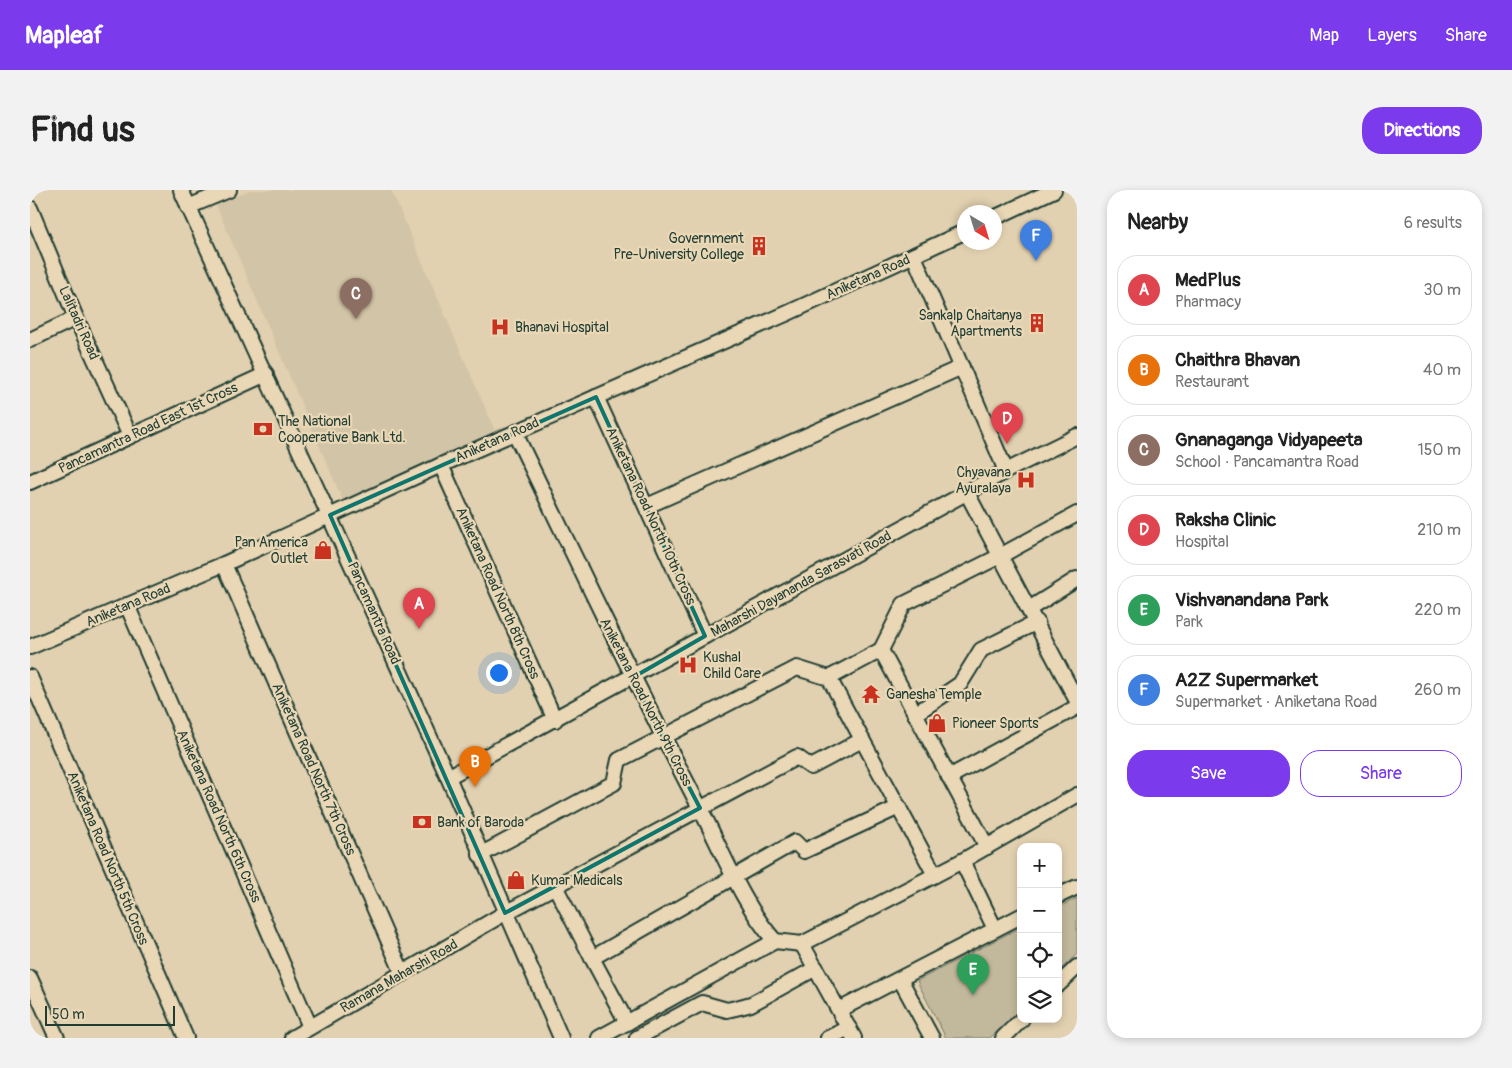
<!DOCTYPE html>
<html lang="en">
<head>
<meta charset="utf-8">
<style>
  :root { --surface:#fff; --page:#f2f2f2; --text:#222; --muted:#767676; --line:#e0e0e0; --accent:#7c3aed }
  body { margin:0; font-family:Pangolin,sans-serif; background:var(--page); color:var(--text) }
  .controls { position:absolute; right:15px; bottom:15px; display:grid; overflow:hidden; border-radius:10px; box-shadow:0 2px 8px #0003 }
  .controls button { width:45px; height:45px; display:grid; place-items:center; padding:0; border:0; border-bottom:1px solid var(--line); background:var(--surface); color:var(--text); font:25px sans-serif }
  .compass { position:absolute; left:927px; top:15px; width:45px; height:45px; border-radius:50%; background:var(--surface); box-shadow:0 2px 8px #0003; rotate:142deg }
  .scale { position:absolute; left:15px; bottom:12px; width:130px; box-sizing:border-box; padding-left:5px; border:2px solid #1f3d34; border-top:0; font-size:14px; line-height:18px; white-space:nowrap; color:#1f3d34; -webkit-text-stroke:4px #ead7b5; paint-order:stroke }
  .you { position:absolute; left:468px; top:482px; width:18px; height:18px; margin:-12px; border:4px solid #fff; border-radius:50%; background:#1a73e8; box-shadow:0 0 0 8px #1a73e833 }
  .badge { display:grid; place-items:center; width:32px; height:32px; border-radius:50%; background:var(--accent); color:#fff; font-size:16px; font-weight:700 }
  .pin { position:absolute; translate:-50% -41px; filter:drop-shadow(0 1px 2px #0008) }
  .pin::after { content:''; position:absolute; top:26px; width:18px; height:15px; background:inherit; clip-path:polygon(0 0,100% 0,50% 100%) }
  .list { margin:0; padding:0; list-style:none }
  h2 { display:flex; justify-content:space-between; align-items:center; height:65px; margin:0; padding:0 20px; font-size:21px }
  h2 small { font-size:16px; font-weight:400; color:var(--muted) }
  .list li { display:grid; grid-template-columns:32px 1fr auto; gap:15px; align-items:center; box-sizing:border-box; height:70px; margin:0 10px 10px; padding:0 10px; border:1px solid var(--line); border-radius:20px }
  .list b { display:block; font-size:19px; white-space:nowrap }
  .list p { margin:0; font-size:16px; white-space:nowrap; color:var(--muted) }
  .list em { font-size:16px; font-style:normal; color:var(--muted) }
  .actions { display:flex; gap:10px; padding:15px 20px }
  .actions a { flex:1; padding:11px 0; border:1px solid var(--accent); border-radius:20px; text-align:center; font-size:18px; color:var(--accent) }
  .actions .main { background:var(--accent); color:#fff }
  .icon { flex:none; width:28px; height:28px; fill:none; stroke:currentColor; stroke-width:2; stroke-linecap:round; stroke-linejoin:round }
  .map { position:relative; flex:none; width:1047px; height:848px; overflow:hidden; border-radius:20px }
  header { display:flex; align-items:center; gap:30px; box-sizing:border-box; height:70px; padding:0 25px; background:var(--accent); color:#fff }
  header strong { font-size:24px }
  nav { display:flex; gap:28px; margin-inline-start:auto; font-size:18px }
  .intro { display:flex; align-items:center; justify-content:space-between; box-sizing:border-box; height:120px; padding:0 30px }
  h1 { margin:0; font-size:35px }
  .button { padding:12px 22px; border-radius:20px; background:var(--accent); color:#fff; font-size:18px; font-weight:700 }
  main { display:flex; gap:30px; padding:0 30px }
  aside { flex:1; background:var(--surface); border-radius:20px; box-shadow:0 2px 8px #0003 }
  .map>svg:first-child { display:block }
  .built { fill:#d2c4a6 }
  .green { fill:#c2b89c; stroke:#707a68 }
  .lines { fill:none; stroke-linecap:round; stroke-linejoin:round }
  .minor-casing { stroke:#1f3d34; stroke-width:18 }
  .minor { stroke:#ead7b5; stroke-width:14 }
  .marked { fill:none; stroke:#0f766e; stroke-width:4; stroke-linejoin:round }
  .labels { text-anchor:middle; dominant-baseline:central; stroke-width:4.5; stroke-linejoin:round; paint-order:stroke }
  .poi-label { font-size:14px; fill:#1f3d34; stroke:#ead7b5; text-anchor:start }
  .street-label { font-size:14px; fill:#1f3d34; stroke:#ead7b5 }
</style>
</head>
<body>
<header>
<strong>Mapleaf</strong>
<nav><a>Map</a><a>Layers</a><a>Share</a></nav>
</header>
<div class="intro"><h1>Find us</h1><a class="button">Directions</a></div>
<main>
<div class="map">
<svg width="1047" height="848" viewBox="0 0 1047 848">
  <rect width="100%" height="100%" fill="#e2d1b0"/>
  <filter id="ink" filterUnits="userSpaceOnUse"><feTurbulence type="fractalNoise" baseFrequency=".02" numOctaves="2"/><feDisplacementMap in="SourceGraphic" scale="10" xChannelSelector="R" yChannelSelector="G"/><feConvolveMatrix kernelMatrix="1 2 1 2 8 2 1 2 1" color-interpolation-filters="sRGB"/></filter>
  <g filter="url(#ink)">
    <polygon class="built" points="221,0 361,0 466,243 313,311 186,15"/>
    <g class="green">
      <polygon points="1047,708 1047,764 1028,782 1028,718"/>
      <polygon points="991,737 991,819 960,848 916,848 887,791"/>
    </g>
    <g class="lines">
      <g class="minor-casing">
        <g id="minor">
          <polyline points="151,0 418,587 531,848"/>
          <polyline points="158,17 199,0"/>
          <polyline points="0,18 46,128 100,246"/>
          <polyline points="964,28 1024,0"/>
          <polyline points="884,66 976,281"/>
          <polyline points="0,150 46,128"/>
          <polyline points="566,207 675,446"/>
          <path d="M485,243C545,368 605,493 669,616C691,658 713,716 745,751L772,754"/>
          <polyline points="411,275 525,530"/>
          <polyline points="0,292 236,184"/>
          <polyline points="937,303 1047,511"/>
          <polyline points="617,316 932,177"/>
          <polyline points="194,374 373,784"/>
          <polyline points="97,415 280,837"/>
          <polyline points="999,419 1047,389"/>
          <polyline points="0,457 194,374 411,275 758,123 934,42"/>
          <polyline points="851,460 957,657"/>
          <polyline points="0,487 156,848"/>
          <polyline points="799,488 851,460 874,414 970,366 1047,324"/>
          <polyline points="885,524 930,494 951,460 1007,432"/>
          <polyline points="418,587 976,281 1047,246"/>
          <polyline points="919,587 1047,517"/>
          <polyline points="450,665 584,593 589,570 767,478 799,488 905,685"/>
          <polyline points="932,671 965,739"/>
          <polyline points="525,696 562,768 765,652 774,661 869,617"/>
          <polyline points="1028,706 1047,697"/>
          <polyline points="772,754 932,671 1047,605"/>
          <polyline points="772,754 824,848"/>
          <polyline points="562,768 597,833"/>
          <polyline points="0,788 27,848"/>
          <polyline points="870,789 902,848"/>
          <polyline points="1028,795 1047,777"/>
          <polyline points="809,820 991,726"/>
          <polyline points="262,848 475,723 767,567 781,577 832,550"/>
          <polyline points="569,848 745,751"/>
          <polyline points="607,848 672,813 697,820 710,817 721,814 786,778"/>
          <polyline points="798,848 819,838"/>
          <polyline points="973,848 992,829"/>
        </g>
      </g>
      <use href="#minor" class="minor"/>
    </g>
  </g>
  <path class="marked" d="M566,207L675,446L602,488L670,618L475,723L300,325Z"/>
  <defs>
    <g id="building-bare" transform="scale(1.5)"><path d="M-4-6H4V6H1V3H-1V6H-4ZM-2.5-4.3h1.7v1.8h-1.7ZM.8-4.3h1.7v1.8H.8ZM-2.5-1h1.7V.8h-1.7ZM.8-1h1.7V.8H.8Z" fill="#c8321e" stroke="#ead7b5" stroke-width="2.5" paint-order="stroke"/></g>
    <g id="hospital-bare" transform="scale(1.5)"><path d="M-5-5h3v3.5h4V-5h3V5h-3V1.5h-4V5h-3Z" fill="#c8321e" stroke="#ead7b5" stroke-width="2.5" paint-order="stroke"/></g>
    <g id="bank-bare" transform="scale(1.5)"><path d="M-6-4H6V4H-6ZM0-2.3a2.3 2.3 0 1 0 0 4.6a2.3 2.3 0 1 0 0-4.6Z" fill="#c8321e" stroke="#ead7b5" stroke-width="2.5" paint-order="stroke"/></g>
    <g id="shop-bare" transform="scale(1.5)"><path d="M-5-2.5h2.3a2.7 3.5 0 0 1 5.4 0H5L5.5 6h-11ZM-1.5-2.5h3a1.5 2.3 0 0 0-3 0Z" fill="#c8321e" stroke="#ead7b5" stroke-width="2.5" paint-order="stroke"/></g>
    <g id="temple-bare" transform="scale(1.5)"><path d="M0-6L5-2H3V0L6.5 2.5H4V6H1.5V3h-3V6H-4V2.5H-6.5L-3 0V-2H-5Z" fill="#c8321e" stroke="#ead7b5" stroke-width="2.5" paint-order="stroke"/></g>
  </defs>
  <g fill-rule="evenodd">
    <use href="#building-bare" x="729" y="56"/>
    <use href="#building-bare" x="1007" y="133"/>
    <use href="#hospital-bare" x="470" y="137"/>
    <use href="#bank-bare" x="233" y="239"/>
    <use href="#hospital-bare" x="996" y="290"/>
    <use href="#shop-bare" x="293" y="360"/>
    <use href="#hospital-bare" x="658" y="475"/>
    <use href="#temple-bare" x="841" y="504"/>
    <use href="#shop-bare" x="907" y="533"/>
    <use href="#bank-bare" x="392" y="632"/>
    <use href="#shop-bare" x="486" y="690"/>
  </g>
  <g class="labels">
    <g class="poi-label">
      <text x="714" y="48" text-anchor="end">Government<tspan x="714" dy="16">Pre-University College</tspan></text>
      <text x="992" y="125" text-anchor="end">Sankalp Chaitanya<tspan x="992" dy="16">Apartments</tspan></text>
      <text x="485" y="137">Bhanavi Hospital</text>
      <text x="248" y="231">The National<tspan x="248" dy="16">Cooperative Bank Ltd.</tspan></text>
      <text x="981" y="282" text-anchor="end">Chyavana<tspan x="981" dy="16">Ayuralaya</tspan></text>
      <text x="278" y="352" text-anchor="end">Pan America<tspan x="278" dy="16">Outlet</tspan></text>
      <text x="673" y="467">Kushal<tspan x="673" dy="16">Child Care</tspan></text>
      <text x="856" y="504">Ganesha Temple</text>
      <text x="922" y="533">Pioneer Sports</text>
      <text x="407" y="632">Bank of Baroda</text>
      <text x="501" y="690">Kumar Medicals</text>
    </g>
    <g class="street-label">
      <text transform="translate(838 87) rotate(-24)">Aniketana Road</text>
      <text transform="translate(49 133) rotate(66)">Lalitadri Road</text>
      <text transform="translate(118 238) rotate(-25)">Pancamantra Road East 1st Cross</text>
      <text transform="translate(467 250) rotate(-24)">Aniketana Road</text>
      <text transform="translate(621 326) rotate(65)">Aniketana Road North 10th Cross</text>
      <text transform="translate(771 394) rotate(-29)">Maharshi Dayananda Sarasvati Road</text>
      <text transform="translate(468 403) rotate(66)">Aniketana Road North 8th Cross</text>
      <text transform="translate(98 415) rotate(-23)">Aniketana Road</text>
      <text transform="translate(344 423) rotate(66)">Pancamantra Road</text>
      <text transform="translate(616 512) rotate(63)">Aniketana Road North 9th Cross</text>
      <text transform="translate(284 579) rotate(66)">Aniketana Road North 7th Cross</text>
      <text transform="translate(189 626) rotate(66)">Aniketana Road North 6th Cross</text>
      <text transform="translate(78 668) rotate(67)">Aniketana Road North 5th Cross</text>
      <text transform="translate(369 786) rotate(-30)">Ramana Maharshi Road</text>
    </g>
  </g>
</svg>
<div class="controls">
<button>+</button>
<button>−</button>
<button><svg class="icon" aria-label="locate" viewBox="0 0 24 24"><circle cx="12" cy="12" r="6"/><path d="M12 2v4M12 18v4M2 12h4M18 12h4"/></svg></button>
<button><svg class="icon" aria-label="layers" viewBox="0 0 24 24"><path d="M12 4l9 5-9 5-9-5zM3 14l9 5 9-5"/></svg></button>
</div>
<svg class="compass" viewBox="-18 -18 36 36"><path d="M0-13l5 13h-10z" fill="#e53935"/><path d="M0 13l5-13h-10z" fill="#767676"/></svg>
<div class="scale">50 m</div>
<div class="you"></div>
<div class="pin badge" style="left:389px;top:439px;background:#e0444e">A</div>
<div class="pin badge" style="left:445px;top:597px;background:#e8710a">B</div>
<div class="pin badge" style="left:326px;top:129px;background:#8d6e63">C</div>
<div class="pin badge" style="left:977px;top:254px;background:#e0444e">D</div>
<div class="pin badge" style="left:943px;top:805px;background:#2e9e5b">E</div>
<div class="pin badge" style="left:1006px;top:71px;background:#3f7fe0">F</div>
</div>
<aside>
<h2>Nearby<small>6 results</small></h2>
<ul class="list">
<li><span class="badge" style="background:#e0444e">A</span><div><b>MedPlus</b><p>Pharmacy</p></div><em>30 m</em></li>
<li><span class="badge" style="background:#e8710a">B</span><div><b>Chaithra Bhavan</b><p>Restaurant</p></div><em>40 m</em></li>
<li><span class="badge" style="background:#8d6e63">C</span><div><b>Gnanaganga Vidyapeeta</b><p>School · Pancamantra Road</p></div><em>150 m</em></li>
<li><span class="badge" style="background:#e0444e">D</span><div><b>Raksha Clinic</b><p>Hospital</p></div><em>210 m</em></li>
<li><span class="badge" style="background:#2e9e5b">E</span><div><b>Vishvanandana Park</b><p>Park</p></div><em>220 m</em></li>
<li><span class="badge" style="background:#3f7fe0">F</span><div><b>A2Z Supermarket</b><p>Supermarket · Aniketana Road</p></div><em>260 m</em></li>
</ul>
<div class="actions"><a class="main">Save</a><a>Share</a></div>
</aside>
</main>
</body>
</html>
